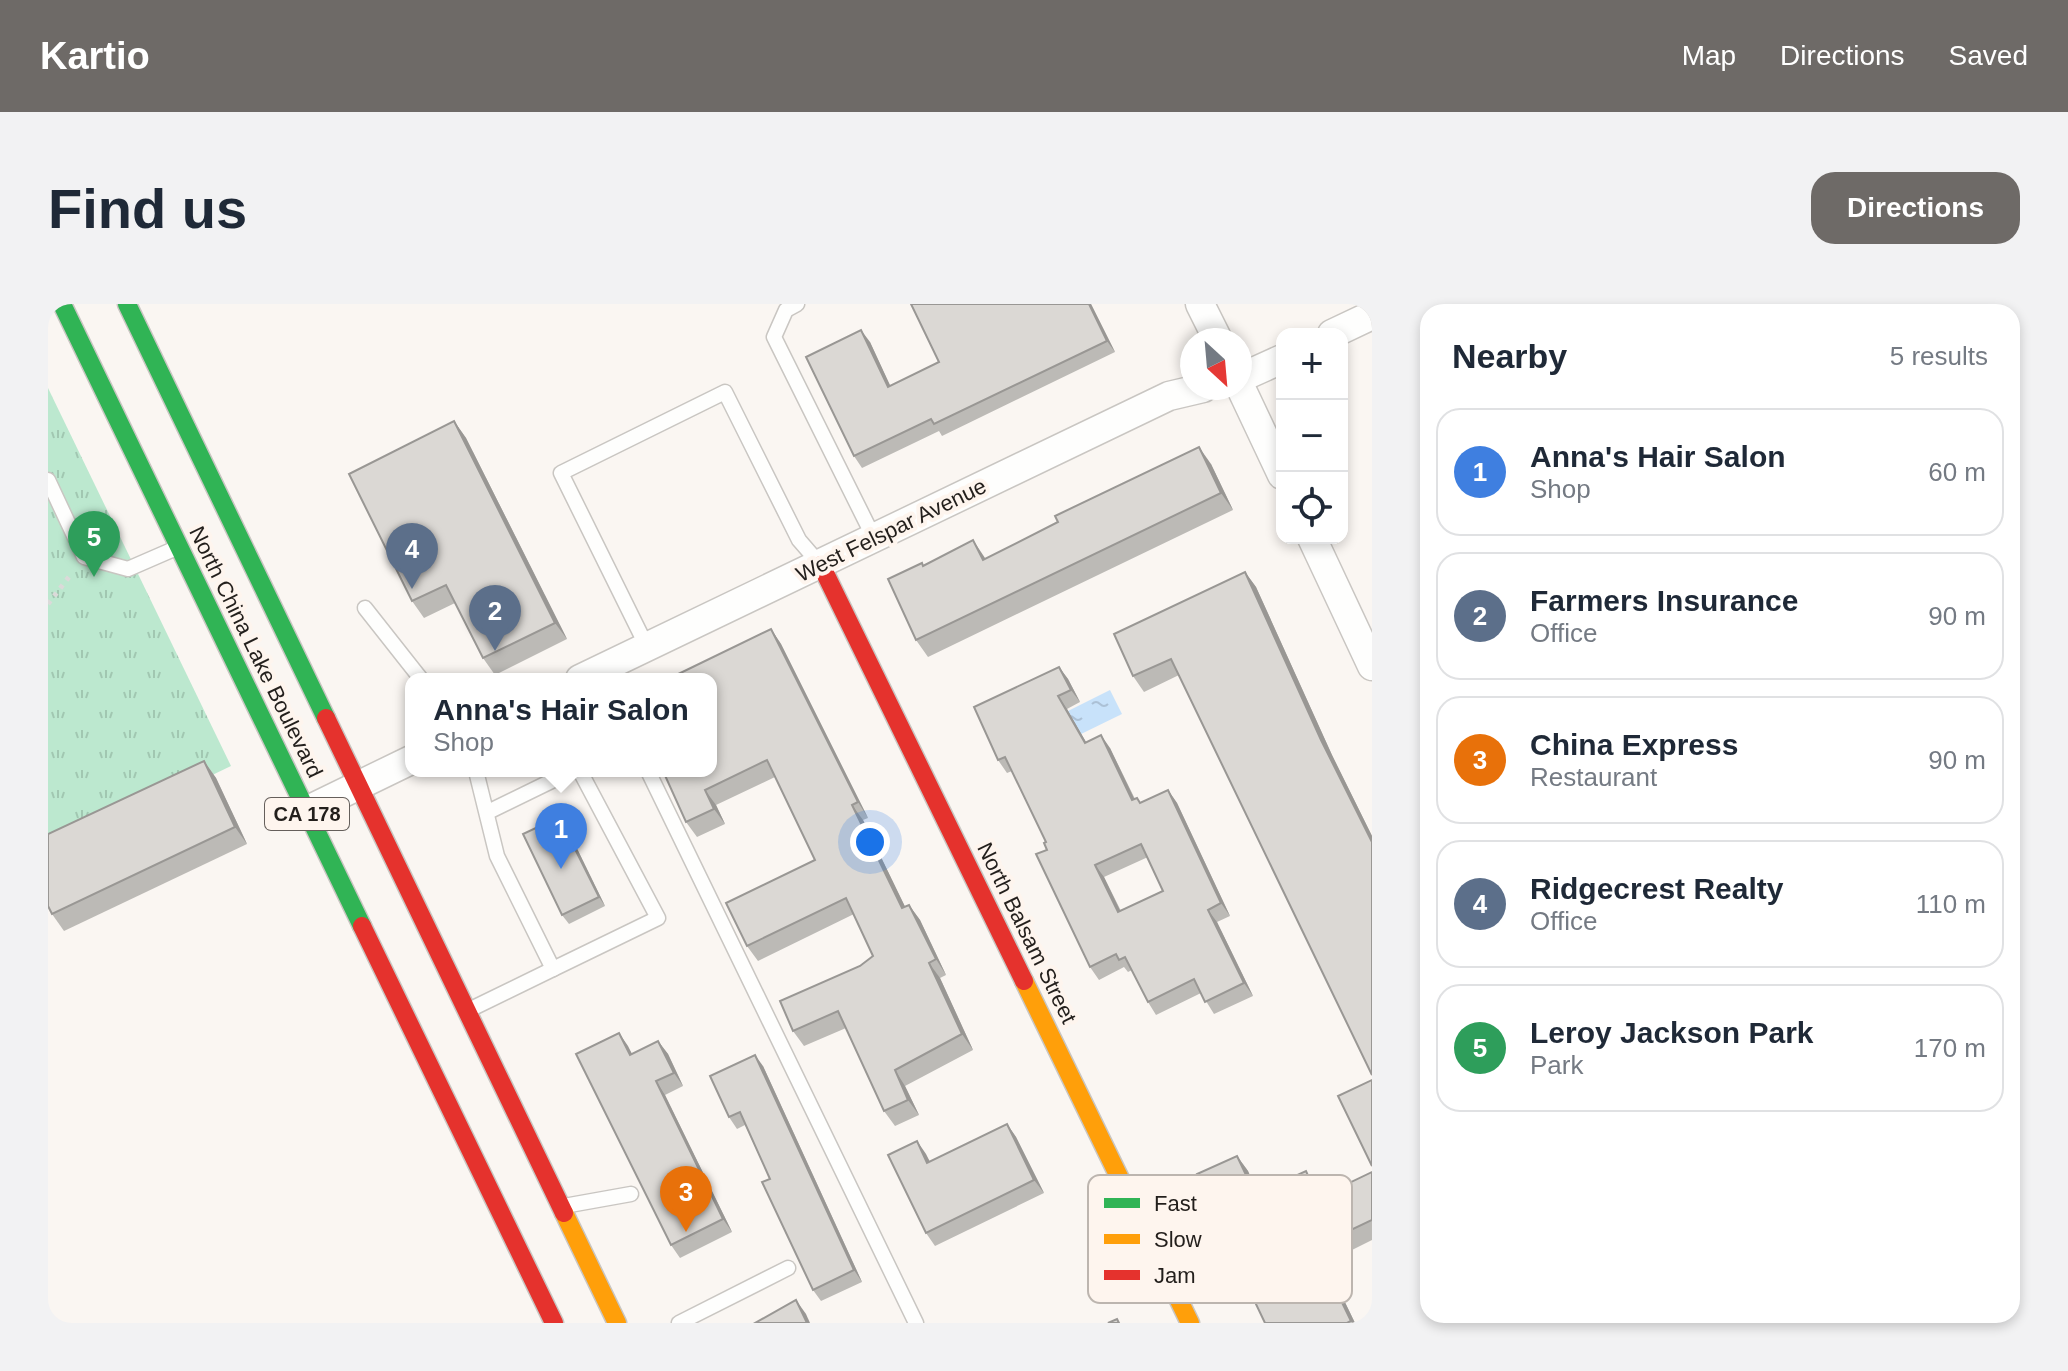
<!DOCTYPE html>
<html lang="en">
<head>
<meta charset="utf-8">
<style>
  :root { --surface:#fff; --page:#f2f2f3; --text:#1f2937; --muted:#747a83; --line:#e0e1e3; --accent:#6e6a67 }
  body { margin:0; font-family:Arial,sans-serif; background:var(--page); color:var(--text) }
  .controls { position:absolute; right:24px; top:24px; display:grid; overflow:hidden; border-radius:16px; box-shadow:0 4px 12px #0003 }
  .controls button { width:72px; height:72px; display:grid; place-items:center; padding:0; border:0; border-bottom:2px solid var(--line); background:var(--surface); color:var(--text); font:40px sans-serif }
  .compass { position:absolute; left:1132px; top:24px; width:72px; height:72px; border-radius:50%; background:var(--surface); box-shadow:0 4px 12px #0003; rotate:154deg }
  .you { position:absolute; left:822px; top:538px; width:28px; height:28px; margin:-20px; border:6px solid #fff; border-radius:50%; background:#1a73e8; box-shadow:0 0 0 12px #1a73e833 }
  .badge { display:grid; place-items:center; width:52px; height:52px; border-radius:50%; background:var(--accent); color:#fff; font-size:26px; font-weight:700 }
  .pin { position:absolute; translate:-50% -66px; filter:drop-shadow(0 2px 4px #0008) }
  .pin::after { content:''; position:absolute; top:42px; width:28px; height:24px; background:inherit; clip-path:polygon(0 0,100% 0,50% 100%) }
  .popup { position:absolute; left:357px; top:369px; width:312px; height:104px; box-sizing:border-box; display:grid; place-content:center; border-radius:16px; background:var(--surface); filter:drop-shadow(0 2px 6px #0005); font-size:26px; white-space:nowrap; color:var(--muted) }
  .popup b { font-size:30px; color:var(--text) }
  .popup::after { content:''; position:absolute; left:50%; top:100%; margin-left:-16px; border:16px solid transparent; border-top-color:var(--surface) }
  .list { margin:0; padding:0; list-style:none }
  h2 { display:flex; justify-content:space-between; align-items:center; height:104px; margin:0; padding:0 32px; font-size:34px }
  h2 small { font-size:26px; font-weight:400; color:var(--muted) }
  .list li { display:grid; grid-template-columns:52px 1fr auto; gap:24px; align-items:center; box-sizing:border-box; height:128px; margin:0 16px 16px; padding:0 16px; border:2px solid var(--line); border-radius:24px }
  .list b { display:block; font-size:30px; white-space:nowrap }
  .list p { margin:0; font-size:26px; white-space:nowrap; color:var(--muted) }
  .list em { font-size:26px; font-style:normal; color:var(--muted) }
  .icon { flex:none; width:44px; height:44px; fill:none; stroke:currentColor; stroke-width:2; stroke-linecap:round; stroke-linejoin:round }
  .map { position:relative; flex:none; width:1324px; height:1019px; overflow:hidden; border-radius:24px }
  header { display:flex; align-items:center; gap:48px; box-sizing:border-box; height:112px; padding:0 40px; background:var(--accent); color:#fff }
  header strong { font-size:38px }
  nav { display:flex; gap:44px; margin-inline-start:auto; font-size:28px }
  .intro { display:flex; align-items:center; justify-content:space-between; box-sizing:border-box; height:192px; padding:0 48px }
  h1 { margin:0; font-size:56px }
  .button { padding:20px 36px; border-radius:24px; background:var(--accent); color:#fff; font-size:28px; font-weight:700 }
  main { display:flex; gap:48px; padding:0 48px }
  aside { flex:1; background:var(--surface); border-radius:24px; box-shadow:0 4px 12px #0003 }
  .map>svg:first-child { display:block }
  .park { fill:url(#park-tufts) }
  .water { fill:url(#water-ripples) }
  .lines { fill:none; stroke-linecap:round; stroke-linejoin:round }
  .lane-casing { stroke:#c9c6c2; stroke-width:17 }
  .street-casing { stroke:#c9c6c2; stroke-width:31 }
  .fast-casing { stroke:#c9c6c2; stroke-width:21 }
  .slow-casing { stroke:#c9c6c2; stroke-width:21 }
  .jam-casing { stroke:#c9c6c2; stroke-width:21 }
  .path { stroke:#dbdad9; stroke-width:5; stroke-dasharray:4 6; stroke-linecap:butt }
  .lane { stroke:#fefefd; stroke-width:14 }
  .street { stroke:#fefefd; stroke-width:28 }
  .fast { stroke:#30b455; stroke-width:18 }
  .slow { stroke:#ff9f0a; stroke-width:18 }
  .jam { stroke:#e5322d; stroke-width:18 }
  .wall { fill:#bcbab6; fill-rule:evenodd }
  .shaded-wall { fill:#999794 }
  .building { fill:#dbd8d4; stroke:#999794; stroke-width:2; fill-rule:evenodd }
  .labels { text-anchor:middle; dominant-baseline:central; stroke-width:8; stroke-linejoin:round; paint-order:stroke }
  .shield { fill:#fef5ee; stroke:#655f5b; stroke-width:2 }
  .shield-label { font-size:20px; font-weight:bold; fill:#231f1c }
  .street-label { font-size:22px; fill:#231f1c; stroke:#fef5ee }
  .key { fill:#fef5ee; stroke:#bcb5af; stroke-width:2 }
  .key-label { font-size:22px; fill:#231f1c }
</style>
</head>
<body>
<header>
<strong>Kartio</strong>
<nav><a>Map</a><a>Directions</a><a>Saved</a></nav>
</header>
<div class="intro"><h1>Find us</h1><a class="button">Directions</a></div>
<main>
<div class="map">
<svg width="1324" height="1019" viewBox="0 0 1324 1019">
  <defs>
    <pattern id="park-tufts" width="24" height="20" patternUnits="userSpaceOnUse" patternTransform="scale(2)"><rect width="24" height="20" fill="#bce8cf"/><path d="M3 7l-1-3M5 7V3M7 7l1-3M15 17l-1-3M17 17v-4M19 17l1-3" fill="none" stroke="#a1c7b1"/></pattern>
    <pattern id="water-ripples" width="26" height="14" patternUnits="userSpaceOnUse" patternTransform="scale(2)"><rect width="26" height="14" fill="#c8e2fa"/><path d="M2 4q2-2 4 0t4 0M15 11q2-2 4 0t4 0" fill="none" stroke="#acc1d6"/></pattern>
  </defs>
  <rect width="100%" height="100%" fill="#faf6f2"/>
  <polygon class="park" points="0,84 183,462 0,550"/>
  <polygon class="water" points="1062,386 1074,410 1029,432 1018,408"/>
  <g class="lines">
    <g class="lane-casing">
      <g id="lane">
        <polyline points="749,0 738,6 726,33 826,234"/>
        <polyline points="0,176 36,253 80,265 126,245"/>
        <polyline points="317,304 373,375"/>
        <polyline points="599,343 513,169 677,88 751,236 770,258"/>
        <polyline points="428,467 449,552 505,665 610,614 532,467"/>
        <polyline points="600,467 868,1019"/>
        <polyline points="440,508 524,467"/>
        <polyline points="423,705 505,665"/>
        <polyline points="516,902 583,890"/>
        <polyline points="631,1019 740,964"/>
      </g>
    </g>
    <g class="street-casing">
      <g id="street">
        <polyline points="1152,0 1170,36"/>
        <polyline points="1284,30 1324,11"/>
        <polyline points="1192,74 1234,55"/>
        <polyline points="1192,82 1234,171"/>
        <polyline points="1264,234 1324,362"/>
        <polyline points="532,375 1121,92 1155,84"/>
        <polyline points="258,507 363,456"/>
      </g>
    </g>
    <g class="fast-casing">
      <g id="fast">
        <polyline points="14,0 314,622"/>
        <polyline points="79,0 278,414"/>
      </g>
    </g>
    <g class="slow-casing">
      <g id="slow">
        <polyline points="976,677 1142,1019"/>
        <polyline points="516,909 569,1019"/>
      </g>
    </g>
    <g class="jam-casing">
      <g id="jam">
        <polyline points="773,261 976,677"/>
        <polyline points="278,414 516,909"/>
        <polyline points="314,622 506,1019"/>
      </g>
    </g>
    <polyline class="path" points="0,300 24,269"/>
    <use href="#lane" class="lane"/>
    <use href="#street" class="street"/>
    <use href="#fast" class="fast"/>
    <use href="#slow" class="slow"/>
    <use href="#jam" class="jam"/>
  </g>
  <g class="wall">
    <polygon points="863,0 1043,0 1067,48 894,132 891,127 814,164 806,152 822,38 842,82 891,58"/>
    <polygon points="406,117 418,134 519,335 447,371 435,354 407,299 376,314 364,297"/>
    <polygon points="1163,160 1185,206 880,353 868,336 876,262 937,255"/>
    <polygon points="1197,268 1208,283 1284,451 1324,532 1324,771 1131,371 1096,388 1085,372"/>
    <polygon points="723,325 733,340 820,514 815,516 857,603 861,601 872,616 898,671 892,674 925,746 857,782 871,811 847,822 836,807 798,724 756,742 745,727 812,662 825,652 806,610 710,657 699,642 767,556 727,473 668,501 677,520 649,533 638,518"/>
    <path d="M1011,363L1020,375L1032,398L1019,405L1038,438L1062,444L1087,495L1089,494L1093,499L1120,486L1129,499L1182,612L1169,618L1205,692L1166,710L1153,689L1108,711L1100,698L1084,666L1080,668L1076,663L1051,676L1042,663L999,546L998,538L964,467L959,469L950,456ZM1100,553L1115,587L1073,607L1056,573Z"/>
    <polygon points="156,457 168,474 199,540 16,627 4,610"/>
    <polygon points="511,513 518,522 557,602 521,620 514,611"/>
    <polygon points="571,729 584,750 610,737 620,750 635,782 617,791 684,928 632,954 623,941"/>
    <polygon points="715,762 814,978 773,997 765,986 722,875 697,821 689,825 681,813"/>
    <polygon points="959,820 968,833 996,889 887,942 878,929 869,837 882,858"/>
    <polygon points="1189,852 1200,867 1210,889 1268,882 1273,893 1324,868 1324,936 1278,959 1307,1019 1217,1019 1205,994 1202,995 1191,980 1180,937"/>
  </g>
  <g class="shaded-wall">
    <polygon points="1041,0 1043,0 1067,48 1059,37"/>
    <polygon points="813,26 822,38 848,94 840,83"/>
    <polygon points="406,117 418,134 519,335 507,319"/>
    <polygon points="1151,143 1163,160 1185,206 1173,189"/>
    <polygon points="925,236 937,254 947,273 935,256"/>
    <polygon points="1197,268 1208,283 1284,451 1324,532 1324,538 1273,436"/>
    <polygon points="723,325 733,340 820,514 810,498"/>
    <polygon points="1011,363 1020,375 1032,398 1023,386"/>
    <polygon points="1010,392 1019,405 1046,452 1037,439"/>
    <polygon points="1053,431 1062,444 1093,509 1084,496"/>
    <polygon points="156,457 168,474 199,540 187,523"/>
    <polygon points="657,486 668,501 677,520 666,505"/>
    <polygon points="1120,486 1129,499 1182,612 1173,599"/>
    <polygon points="804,501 815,516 865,619 854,604"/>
    <polygon points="511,513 518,522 557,602 551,593"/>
    <polygon points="1047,561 1056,573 1079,621 1070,608"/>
    <polygon points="861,601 872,616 898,671 888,655"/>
    <polygon points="1160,606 1169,618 1205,692 1196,679"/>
    <polygon points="881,659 892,674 925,746 914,730"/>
    <polygon points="571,729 580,742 591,764 582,751"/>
    <polygon points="610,737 620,750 635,782 626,769"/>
    <polygon points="707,751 715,762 814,978 806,966"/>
    <polygon points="847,766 857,782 871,811 860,796"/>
    <polygon points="608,777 617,791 684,928 675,915"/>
    <polygon points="959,820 968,833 996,889 986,876"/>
    <polygon points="869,837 878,850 889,872 879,859"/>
    <polygon points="1189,852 1200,867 1217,905 1207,890"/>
    <polygon points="1258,867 1268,882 1281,909 1270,894"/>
    <polygon points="1267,943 1278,959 1307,1019 1304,1019 1303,1017"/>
    <polygon points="748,996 758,1010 762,1019 759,1019"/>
  </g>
  <g class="building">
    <polygon points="863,0 1041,0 1059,37 886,120 883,115 806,152 758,53 813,26 840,83 891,58"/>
    <polygon points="406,117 507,319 435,354 398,281 364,297 301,170"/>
    <polygon points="1151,143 1173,189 868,336 840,275 874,259 875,262 925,236 935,256 1010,218 1007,212"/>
    <polygon points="1197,268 1273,436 1324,538 1324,771 1123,355 1085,372 1066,330"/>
    <polygon points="723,325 810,498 804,501 854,604 861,601 888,655 881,659 914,730 847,766 860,796 836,807 790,707 745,727 732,697 812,662 825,652 798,594 699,642 678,599 767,556 719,456 657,486 666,505 638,518 615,467 663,467 663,375 620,375"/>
    <path d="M1011,363L1023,386L1010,392L1037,439L1053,431L1084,496L1089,494L1092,499L1120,486L1173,599L1160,606L1196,679L1157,698L1146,675L1100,698L1077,653L1071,656L1068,650L1042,663L988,550L999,546L996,539L998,538L957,453L950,456L926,403ZM1093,540L1115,587L1070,608L1047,561Z"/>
    <polygon points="156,457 187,523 4,610 0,602 0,530"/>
    <polygon points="511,513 551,593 514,611 475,530"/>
    <polygon points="571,729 582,751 610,737 626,769 608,777 675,915 623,941 528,750"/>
    <polygon points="707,751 806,966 765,986 714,878 722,875 692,808 681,813 662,772"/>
    <polygon points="1324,776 1324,862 1290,792"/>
    <polygon points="959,820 986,876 878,929 840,851 869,837 879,859"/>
    <polygon points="1189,852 1207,890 1258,867 1270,894 1324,868 1324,916 1267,943 1303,1017 1299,1019 1217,1019 1197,977 1191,980 1173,941 1180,937 1149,870"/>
    <polygon points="748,996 759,1019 707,1019"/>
    <polygon points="1069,1015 1071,1019 1060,1019"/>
  </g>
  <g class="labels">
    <rect class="shield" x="217" y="494" width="84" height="32" rx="6"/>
    <g class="shield-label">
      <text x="259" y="510">CA 178</text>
    </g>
    <g class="street-label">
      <text transform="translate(843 226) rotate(-26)">West Felspar Avenue</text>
      <text transform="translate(208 348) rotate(64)">North China Lake Boulevard</text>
      <text transform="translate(979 629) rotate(64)">North Balsam Street</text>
    </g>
  </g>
  <rect x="1040" y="871" width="264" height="128" rx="12" class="key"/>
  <rect x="1056" y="894" width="36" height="10" fill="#30b455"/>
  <rect x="1056" y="930" width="36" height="10" fill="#ff9f0a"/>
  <rect x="1056" y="966" width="36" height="10" fill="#e5322d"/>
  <g class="key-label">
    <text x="1106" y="907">Fast</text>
    <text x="1106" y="943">Slow</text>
    <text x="1106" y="979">Jam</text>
  </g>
</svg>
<div class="controls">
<button>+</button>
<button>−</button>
<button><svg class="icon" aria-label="locate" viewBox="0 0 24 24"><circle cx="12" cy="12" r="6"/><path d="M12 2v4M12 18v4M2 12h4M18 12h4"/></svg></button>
</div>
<svg class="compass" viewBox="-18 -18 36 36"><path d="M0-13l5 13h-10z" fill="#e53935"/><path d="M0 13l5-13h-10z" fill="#747a83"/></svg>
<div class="you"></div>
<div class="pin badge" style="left:513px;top:565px;background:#3f7fe0">1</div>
<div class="popup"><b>Anna's Hair Salon</b>Shop</div>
<div class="pin badge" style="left:447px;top:347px;background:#5c6f8a">2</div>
<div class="pin badge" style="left:638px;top:928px;background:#e8710a">3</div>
<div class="pin badge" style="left:364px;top:285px;background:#5c6f8a">4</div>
<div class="pin badge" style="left:46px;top:273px;background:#2e9e5b">5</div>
</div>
<aside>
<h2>Nearby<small>5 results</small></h2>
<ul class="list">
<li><span class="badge" style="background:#3f7fe0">1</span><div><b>Anna's Hair Salon</b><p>Shop</p></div><em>60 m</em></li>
<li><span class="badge" style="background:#5c6f8a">2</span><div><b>Farmers Insurance</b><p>Office</p></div><em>90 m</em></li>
<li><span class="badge" style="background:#e8710a">3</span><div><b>China Express</b><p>Restaurant</p></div><em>90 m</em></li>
<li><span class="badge" style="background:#5c6f8a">4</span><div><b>Ridgecrest Realty</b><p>Office</p></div><em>110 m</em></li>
<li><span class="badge" style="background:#2e9e5b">5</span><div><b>Leroy Jackson Park</b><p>Park</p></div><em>170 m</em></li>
</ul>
</aside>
</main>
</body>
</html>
